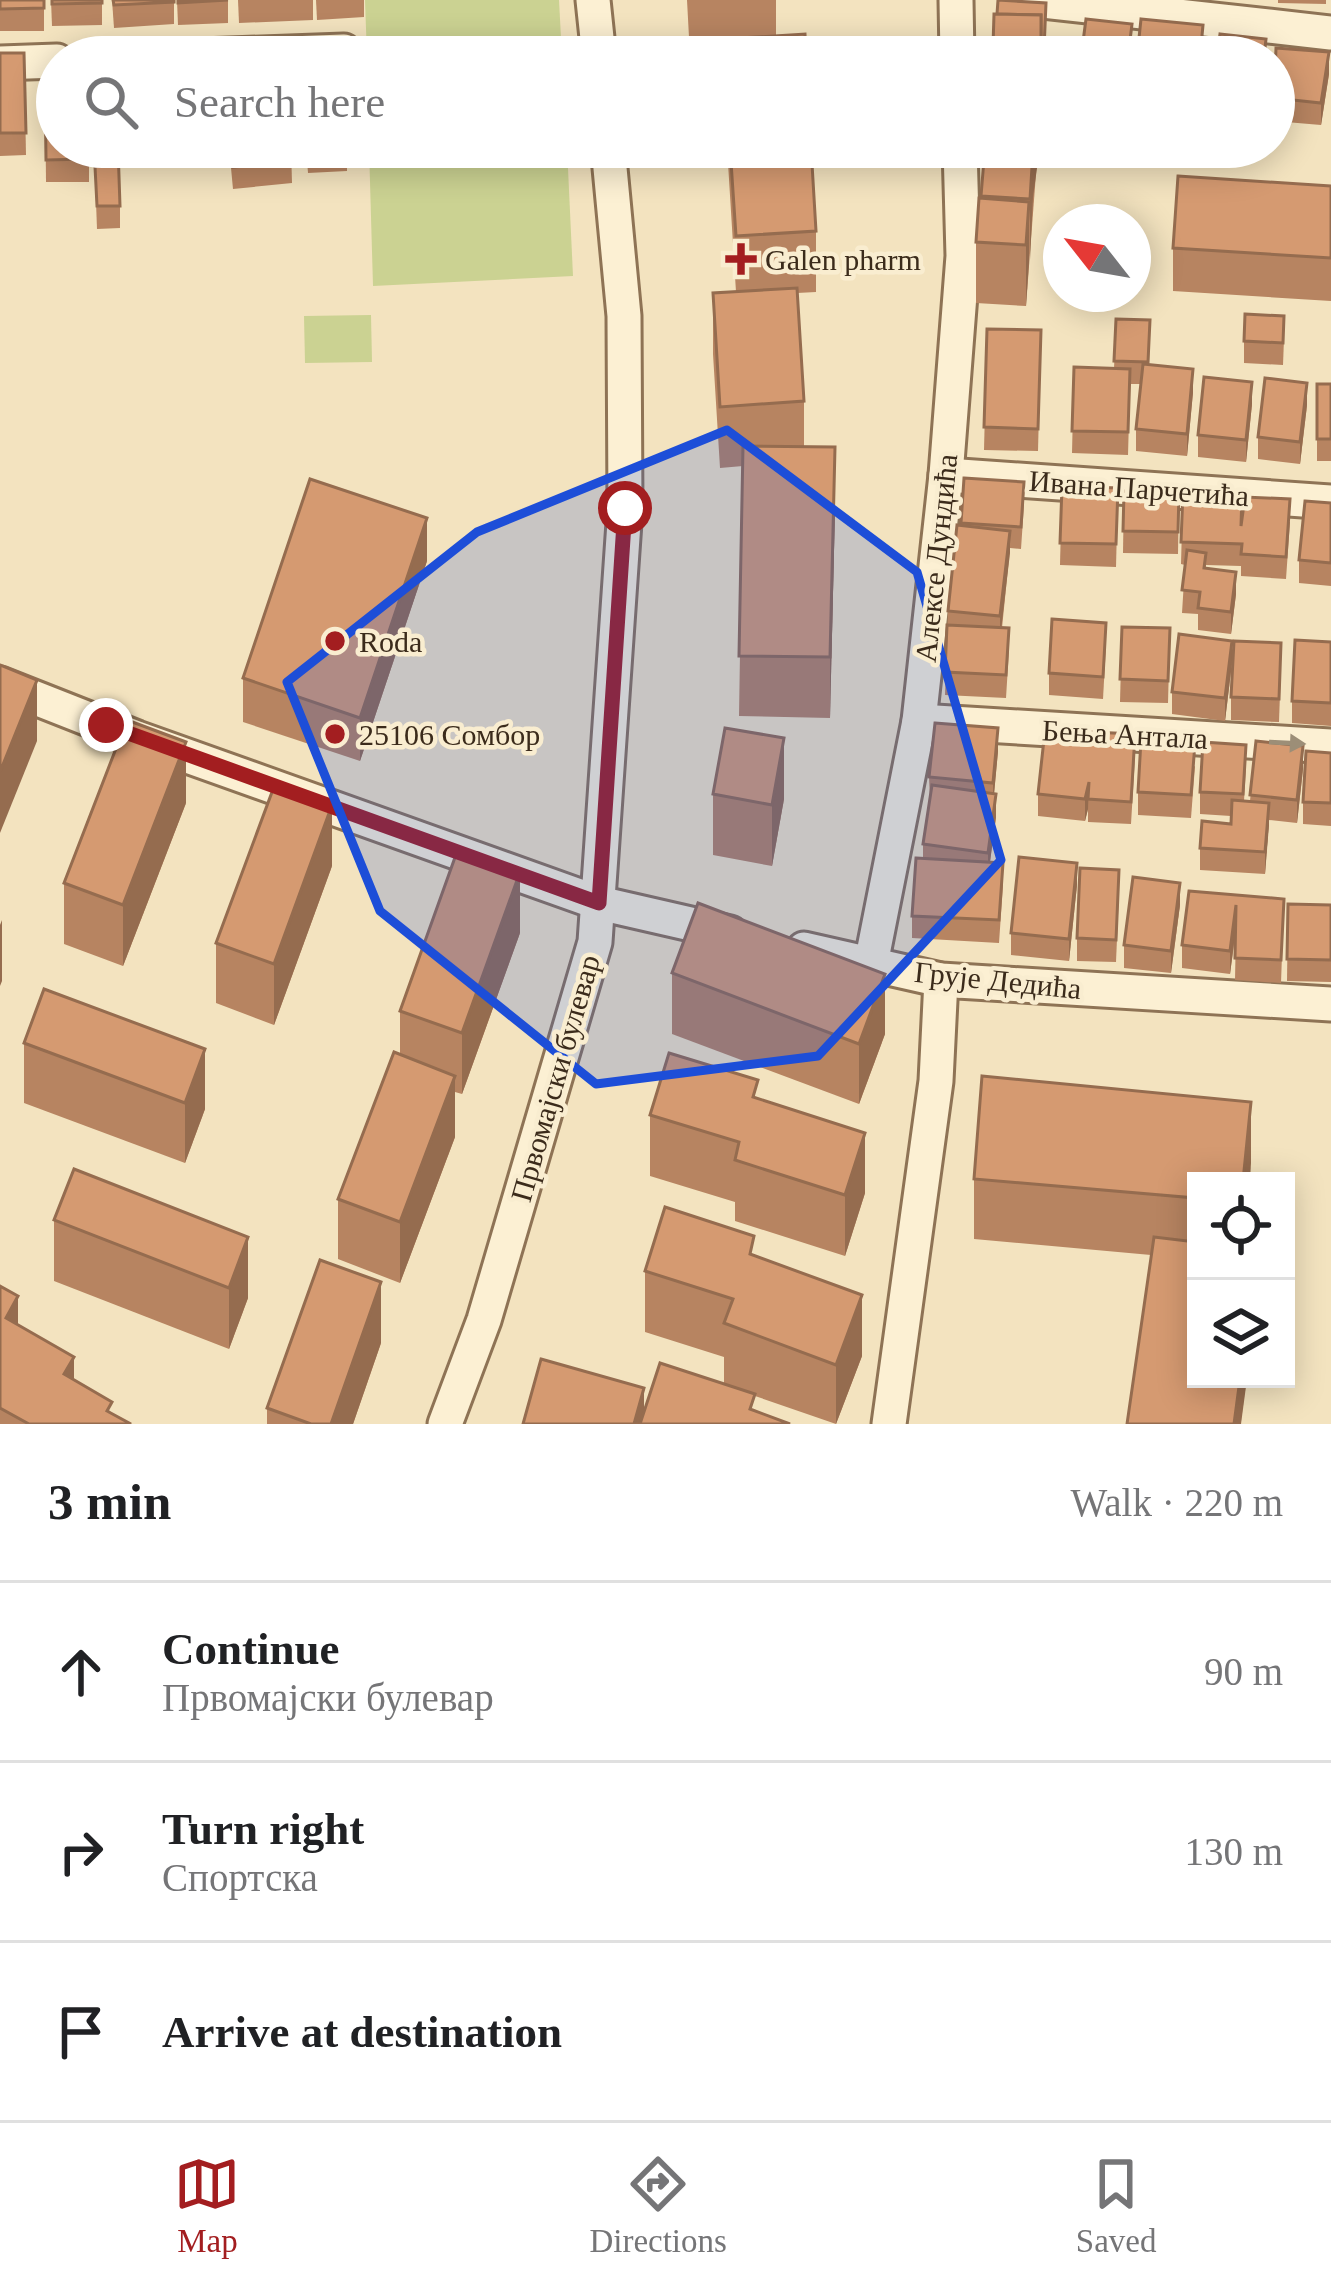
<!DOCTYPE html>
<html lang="en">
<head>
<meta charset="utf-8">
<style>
  :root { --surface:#fff; --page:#f6f6f6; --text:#202124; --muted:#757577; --line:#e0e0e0; --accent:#a31e20 }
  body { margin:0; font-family:"Times New Roman",serif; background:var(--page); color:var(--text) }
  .controls { position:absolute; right:36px; bottom:36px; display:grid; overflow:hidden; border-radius:0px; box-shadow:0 6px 30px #0003 }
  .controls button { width:108px; height:108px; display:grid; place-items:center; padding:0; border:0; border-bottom:3px solid var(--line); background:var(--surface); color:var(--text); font:60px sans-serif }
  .compass { position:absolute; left:1043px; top:204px; width:108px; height:108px; border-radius:50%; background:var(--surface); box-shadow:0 6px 30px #0003; rotate:301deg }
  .stop { position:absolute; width:36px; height:36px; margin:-27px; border:9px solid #a31e20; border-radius:50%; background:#fff }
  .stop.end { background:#a31e20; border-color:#fff; box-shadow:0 3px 12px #0008 }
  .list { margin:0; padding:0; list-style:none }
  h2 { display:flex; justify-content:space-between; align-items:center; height:156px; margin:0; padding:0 48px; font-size:51px }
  h2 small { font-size:39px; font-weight:400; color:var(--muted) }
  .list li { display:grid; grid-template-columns:78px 1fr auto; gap:36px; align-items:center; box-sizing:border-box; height:180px; padding:0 48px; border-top:3px solid var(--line) }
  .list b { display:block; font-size:45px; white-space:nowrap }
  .list p { margin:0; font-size:39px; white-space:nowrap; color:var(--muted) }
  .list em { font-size:39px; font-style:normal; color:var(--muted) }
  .icon { flex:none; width:66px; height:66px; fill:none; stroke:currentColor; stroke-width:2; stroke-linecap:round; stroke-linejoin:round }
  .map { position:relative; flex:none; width:1331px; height:1424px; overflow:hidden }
  .search { position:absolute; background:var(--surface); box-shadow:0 6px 30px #0003; left:36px; right:36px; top:36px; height:132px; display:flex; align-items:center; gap:30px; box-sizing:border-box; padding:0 42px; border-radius:66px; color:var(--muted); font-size:45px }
  .sheet { height:696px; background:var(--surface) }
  nav { display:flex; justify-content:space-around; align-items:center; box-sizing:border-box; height:168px; border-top:3px solid var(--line); background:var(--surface); font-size:33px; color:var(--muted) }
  nav a { display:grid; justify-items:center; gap:6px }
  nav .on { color:var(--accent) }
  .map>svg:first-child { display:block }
  .green { fill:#cbd292 }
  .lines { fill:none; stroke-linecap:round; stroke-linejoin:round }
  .minor-casing { stroke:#8e7355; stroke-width:39 }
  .minor { stroke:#fcf0d3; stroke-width:33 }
  .wall { fill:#b78461 }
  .shaded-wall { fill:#956c4f }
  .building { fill:#d59a71; stroke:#956c4f; stroke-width:3 }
  .oneway { fill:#9c8e77 }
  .route { stroke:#a31e20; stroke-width:15 }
  .marked { fill:#1d4ed8; fill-opacity:0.2; stroke:#1d4ed8; stroke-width:9; stroke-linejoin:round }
  .poi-dot { fill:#a31e20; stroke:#f9edd0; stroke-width:4.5 }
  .labels { text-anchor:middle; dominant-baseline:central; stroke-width:9; stroke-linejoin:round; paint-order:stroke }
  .poi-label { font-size:30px; fill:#3b2b1b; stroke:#f9edd0; text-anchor:start }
  .street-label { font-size:30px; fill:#3b2b1b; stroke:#f9edd0 }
</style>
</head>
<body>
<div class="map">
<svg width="1331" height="1424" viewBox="0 0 1331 1424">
  <rect width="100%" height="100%" fill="#f3e3bf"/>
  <g class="green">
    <polygon points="365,0 559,0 562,57 367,57"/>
    <polygon points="369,147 567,147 573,276 373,286"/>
    <polygon points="371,315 372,362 305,363 304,316"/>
  </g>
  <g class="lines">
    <g class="minor-casing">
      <g id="minor">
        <polyline points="593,0 599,57"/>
        <polyline points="956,0 957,57"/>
        <polyline points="1034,0 1331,33"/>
        <polyline points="172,57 344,51"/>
        <polyline points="0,63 57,61"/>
        <polyline points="946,475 1331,502"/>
        <polyline points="0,684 137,738 599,903 730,933"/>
        <polyline points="919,721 1331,746"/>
        <polyline points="804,949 941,980 1331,1004"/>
        <polyline points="871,964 919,721 946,475 963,256 960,147"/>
        <polyline points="445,1424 484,1320 595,942 625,508 624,316 608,147"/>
        <polyline points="889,1424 936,1081 941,980"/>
      </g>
    </g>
    <use href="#minor" class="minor"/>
  </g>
  <g class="wall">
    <rect x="0" y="0" width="44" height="31"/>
    <polygon points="51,0 102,0 102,25 52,26"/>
    <polygon points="112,0 174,0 174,24 114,28"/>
    <polygon points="177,0 228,0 228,23 178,25"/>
    <polygon points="238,0 313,0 313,20 239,23"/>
    <polygon points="316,0 364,0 364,17 317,20"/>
    <polygon points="687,0 776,0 776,36 806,57 724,57 724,54 690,56"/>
    <polygon points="1278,0 1326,0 1326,4 1278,3"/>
    <polygon points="994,14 1046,25 1045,57 993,57"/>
    <polygon points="0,53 24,53 26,155 0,156"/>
    <polygon points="1274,59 1329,74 1321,125 1274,121"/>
    <polygon points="45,81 89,147 89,182 46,182"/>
    <polygon points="94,147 120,206 120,228 97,229"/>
    <polygon points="122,147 147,147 147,164 123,166"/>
    <polygon points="229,147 291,147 292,183 233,189"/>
    <polygon points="306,147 347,147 347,171 308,173"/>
    <polygon points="727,147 811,147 816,231 816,292 797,293 804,401 804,447 835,508 830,718 739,716 743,466 720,468 713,354 713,293 736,292"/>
    <polygon points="1038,147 1026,306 976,303 976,242 981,196"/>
    <polygon points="1331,186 1331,301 1173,291 1173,248"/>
    <polygon points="1116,319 1150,320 1149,365 1193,392 1187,456 1136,451 1136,429 1141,384 1130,384 1128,455 1072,453 1074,367 1114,369"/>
    <polygon points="987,329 1041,330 1038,451 984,450"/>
    <polygon points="1284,339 1283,365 1244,363 1244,341"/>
    <rect x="1317" y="384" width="14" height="77"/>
    <polygon points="1252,404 1246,462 1198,457 1198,435"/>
    <polygon points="1307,405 1300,464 1258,459 1258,437"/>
    <polygon points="964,478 1024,505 1021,549 1010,548 1002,628 1009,650 1006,698 945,695 948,611 961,526"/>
    <polygon points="1062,486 1118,488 1116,567 1060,565"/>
    <polygon points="1124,491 1179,492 1178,554 1123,553"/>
    <polygon points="1183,492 1242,520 1290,522 1286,579 1241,576 1241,566 1206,565 1206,569 1236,594 1231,634 1198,630 1198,614 1182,613 1185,565 1181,564"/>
    <polygon points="1331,503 1331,586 1299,583 1299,560"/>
    <polygon points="427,561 360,761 243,722 243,678"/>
    <polygon points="1122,627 1170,628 1168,703 1120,702"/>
    <polygon points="1331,642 1331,726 1292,723 1292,701"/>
    <polygon points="1106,645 1103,699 1049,695 1049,673"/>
    <polygon points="1232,663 1225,721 1172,714 1172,692"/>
    <polygon points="1281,665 1279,722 1231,720 1231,697"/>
    <polygon points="1256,741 1303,769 1297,823 1269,820 1265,874 1200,870 1200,848 1231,824 1231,816 1200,814 1200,792 1246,767 1244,801 1250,801"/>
    <polygon points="998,751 994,794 996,817 990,862 1003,885 999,943 912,938 912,916 923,858 923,844 930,799 929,777"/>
    <polygon points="1331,753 1331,826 1303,824 1303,802"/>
    <polygon points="1135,757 1131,824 1088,822 1088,809 1085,821 1038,816 1038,794"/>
    <polygon points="1195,766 1191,818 1138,815 1138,792"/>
    <polygon points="713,794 784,799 772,866 713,855"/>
    <polygon points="186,803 123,966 64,944 64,883"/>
    <polygon points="332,866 274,1025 216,1003 216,943"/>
    <polygon points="1077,885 1069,961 1011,955 1011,933"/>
    <polygon points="1189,891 1284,899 1281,983 1235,980 1236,930 1230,974 1182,968 1182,945"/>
    <polygon points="1119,892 1116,962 1077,961 1077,938"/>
    <polygon points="1288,904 1331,905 1331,982 1287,981"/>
    <polygon points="1180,905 1171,973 1124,968 1124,945"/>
    <polygon points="520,933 462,1094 455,1092 455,1137 400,1283 338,1259 338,1199 400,1055 400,1011"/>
    <polygon points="672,973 885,1034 859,1104 672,1034"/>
    <polygon points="24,1043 205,1109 185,1163 24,1103"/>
    <polygon points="758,1098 865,1193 845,1256 735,1221 735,1202 650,1176 650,1115"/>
    <polygon points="1251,1163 1196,1181 1196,1379 1151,1255 974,1239 974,1179"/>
    <polygon points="74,1169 248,1298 229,1349 54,1281 54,1220"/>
    <polygon points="754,1256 862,1356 836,1424 755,1396 644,1410 724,1384 724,1357 645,1332 645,1271"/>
    <polygon points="0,1286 18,1325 74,1380 112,1413 131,1424 0,1424"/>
    <polygon points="381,1343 353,1424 267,1424 267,1408"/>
  </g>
  <g class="shaded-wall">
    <polygon points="1329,52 1329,74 1321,125 1321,103"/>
    <polygon points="1037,147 1037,168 1033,197 1030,260 1030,199 1033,151"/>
    <polygon points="1029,202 1029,262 1026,306 1026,245"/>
    <polygon points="1193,369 1193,392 1187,456 1187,434"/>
    <polygon points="1252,382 1252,404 1246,462 1246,440"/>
    <polygon points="1307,383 1307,405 1300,464 1300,442"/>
    <polygon points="835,447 835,508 830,718 830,657"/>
    <polygon points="427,518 427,561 360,761 360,718"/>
    <polygon points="1010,531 1010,553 1000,639 1000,616"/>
    <polygon points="1236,572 1236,594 1231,634 1231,612"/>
    <polygon points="1232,641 1232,663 1225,721 1225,698"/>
    <polygon points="37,680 37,741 0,833 0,772"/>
    <polygon points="998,728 998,751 993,805 993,783"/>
    <polygon points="784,738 784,799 772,866 772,805"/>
    <polygon points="186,742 186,803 123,966 123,905"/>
    <polygon points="1303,746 1303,769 1297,823 1297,800"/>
    <polygon points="1089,782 1088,809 1085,821 1085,799"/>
    <polygon points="996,794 996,817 988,876 988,853"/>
    <polygon points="1269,803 1269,825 1265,874 1265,852"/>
    <polygon points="332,805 332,866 274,1025 274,964"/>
    <polygon points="1077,863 1077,885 1069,961 1069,939"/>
    <polygon points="520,872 520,933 462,1094 462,1033"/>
    <polygon points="1180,883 1180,905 1171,973 1171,951"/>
    <polygon points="1236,905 1236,927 1230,974 1230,951"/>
    <polygon points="2,920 2,981 0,986 0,925"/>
    <polygon points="885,974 885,1034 859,1104 859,1044"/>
    <polygon points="205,1049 205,1109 185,1163 185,1103"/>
    <polygon points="455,1076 455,1137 400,1283 400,1222"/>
    <polygon points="1251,1102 1251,1163 1250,1181 1243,1181"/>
    <polygon points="865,1133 865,1193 845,1256 845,1195"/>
    <polygon points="248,1237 248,1298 229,1349 229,1288"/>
    <polygon points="381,1282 381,1343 353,1424 331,1424"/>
    <polygon points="862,1295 862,1356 836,1424 836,1365"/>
    <polygon points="18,1296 18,1357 6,1318"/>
    <polygon points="74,1357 74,1418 64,1374"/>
    <polygon points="1240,1379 1247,1379 1241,1424 1234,1424"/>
    <polygon points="644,1388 644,1424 634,1424"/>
  </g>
  <g class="building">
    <polygon points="0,0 44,0 44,8 0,9"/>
    <polygon points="52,0 102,0 102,3 52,4"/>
    <polygon points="113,0 174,0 174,2 114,5"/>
    <polygon points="178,0 228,0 178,3"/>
    <polygon points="998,0 1046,3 1044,50 1041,49 1041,15 997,14"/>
    <polygon points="994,14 1041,15 1041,46 993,46"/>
    <polygon points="1086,19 1132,24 1128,57 1081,57"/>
    <polygon points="1141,19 1203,25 1200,57 1137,57"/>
    <polygon points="805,34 806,57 725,57 724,39"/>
    <polygon points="1220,34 1266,39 1264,57 1217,57"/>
    <polygon points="294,46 295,57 245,57 244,49"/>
    <polygon points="303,47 344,47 345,57 303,57"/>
    <polygon points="1276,48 1329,52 1321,103 1274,98"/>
    <polygon points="233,49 233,57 176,57 176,53"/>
    <polygon points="0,53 24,53 26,133 0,133"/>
    <polygon points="45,81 57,81 57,147 89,147 89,159 46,160"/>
    <polygon points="94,147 118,147 120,206 97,206"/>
    <polygon points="231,147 291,147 292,161 233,167"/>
    <polygon points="308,147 347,147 347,149 308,151"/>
    <polygon points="730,147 811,147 816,231 736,236"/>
    <polygon points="985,147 1033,151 1030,199 981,196"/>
    <polygon points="1037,147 1033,174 1033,151 990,148"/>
    <polygon points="1178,176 1331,186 1331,258 1173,248"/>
    <polygon points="979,198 1029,202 1026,245 976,242"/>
    <polygon points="797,288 804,401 720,407 713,293"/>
    <polygon points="1245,314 1284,316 1283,343 1244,341"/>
    <polygon points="1116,319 1150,320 1148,362 1114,361"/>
    <polygon points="987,329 1041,330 1038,429 984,427"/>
    <polygon points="1143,364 1193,369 1187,434 1136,429"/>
    <polygon points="1074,367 1130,369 1128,432 1072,431"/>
    <polygon points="1204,377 1252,382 1246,440 1198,435"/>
    <polygon points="1265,378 1307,383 1300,442 1258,437"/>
    <rect x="1317" y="384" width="14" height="55"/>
    <polygon points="743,446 835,447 830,657 739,656"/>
    <polygon points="964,478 1024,482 1021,527 961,523"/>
    <polygon points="310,479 427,518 360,718 243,678"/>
    <polygon points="1062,486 1118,488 1116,544 1060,543"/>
    <polygon points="1124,491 1179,492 1178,532 1123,531"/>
    <polygon points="1183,492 1242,494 1241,526 1245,497 1290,499 1286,557 1241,554 1242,544 1181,542"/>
    <polygon points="1305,501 1331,503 1331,563 1299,560"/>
    <polygon points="957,525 1010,531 1000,616 948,611"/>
    <polygon points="1187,550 1206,553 1204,568 1236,572 1231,612 1198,608 1200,592 1182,590"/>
    <polygon points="1052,619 1106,623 1103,677 1049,673"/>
    <polygon points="947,625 1009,628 1006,675 945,672"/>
    <polygon points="1122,627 1170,628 1168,681 1120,679"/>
    <polygon points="1179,634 1232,641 1225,698 1172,692"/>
    <polygon points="1295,640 1331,642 1331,703 1292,701"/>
    <polygon points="1234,641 1281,643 1279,699 1231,697"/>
    <polygon points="0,665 37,680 0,772"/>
    <polygon points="127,720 186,742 123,905 64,883"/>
    <polygon points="935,723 998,728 993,783 929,777"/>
    <polygon points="725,728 784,738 772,805 713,794"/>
    <polygon points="1045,730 1135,734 1131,802 1088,799 1089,782 1085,799 1038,794"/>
    <polygon points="1141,740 1195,743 1191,795 1138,792"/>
    <polygon points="1256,741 1303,746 1297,800 1250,795"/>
    <polygon points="1203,742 1246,745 1243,794 1200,792"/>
    <polygon points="1306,751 1331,753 1331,803 1303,802"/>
    <polygon points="275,784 332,805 274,964 216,943"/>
    <polygon points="932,785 996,794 988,853 923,844"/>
    <polygon points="1232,800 1269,803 1265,852 1200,848 1202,821 1231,824"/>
    <polygon points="458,849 520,872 462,1033 400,1011"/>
    <polygon points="1019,857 1077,863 1069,939 1011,933"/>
    <polygon points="916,858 1003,863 999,920 912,916"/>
    <polygon points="1080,868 1119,870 1116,940 1077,938"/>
    <polygon points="1133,877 1180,883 1171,951 1124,945"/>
    <polygon points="1189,891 1284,899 1281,960 1235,958 1236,905 1230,951 1182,945"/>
    <polygon points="698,903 885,974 859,1044 672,973"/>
    <polygon points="1288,904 1331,905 1331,960 1287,959"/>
    <polygon points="44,989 205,1049 185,1103 24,1043"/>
    <polygon points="394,1052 455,1076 400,1222 338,1199"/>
    <polygon points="669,1053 758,1080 753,1097 865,1133 845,1195 735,1160 739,1142 650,1115"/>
    <polygon points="982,1076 1251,1102 1243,1181 1196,1181 1196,1198 974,1179"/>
    <polygon points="74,1169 248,1237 229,1288 54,1220"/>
    <polygon points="665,1207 754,1236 750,1254 862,1295 836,1365 724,1323 733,1299 645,1271"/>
    <polygon points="1154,1237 1196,1242 1196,1379 1240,1379 1234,1424 1127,1424"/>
    <polygon points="320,1260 381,1282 331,1424 311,1424 267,1408"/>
    <polygon points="0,1286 18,1296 6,1318 74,1357 64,1374 112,1402 107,1411 131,1424 29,1424 0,1408"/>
    <polygon points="541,1359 644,1388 634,1424 523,1424"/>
    <polygon points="660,1363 755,1394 750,1409 790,1424 640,1424"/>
  </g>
  <defs><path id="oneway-solid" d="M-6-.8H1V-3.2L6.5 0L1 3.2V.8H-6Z" transform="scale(3)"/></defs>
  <use class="oneway" href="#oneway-solid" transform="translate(1287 743) rotate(3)"/>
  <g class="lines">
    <polyline class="route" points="106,725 599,903 625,508"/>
  </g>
  <path class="marked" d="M727,430L917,572L1001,860L818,1056L596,1084L380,911L287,682L477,532Z"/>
  <g class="poi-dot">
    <path d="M735 241h12v12h12v12h-12v12h-12v-12h-12v-12h12z"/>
    <circle cx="335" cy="641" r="12"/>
    <circle cx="335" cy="734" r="12"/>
  </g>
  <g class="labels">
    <g class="poi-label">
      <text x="765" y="259">Galen pharm</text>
      <text x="359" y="641">Roda</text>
      <text x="359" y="734">25106 Сомбор</text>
    </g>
    <g class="street-label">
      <text transform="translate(1139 488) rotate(4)">Ивана Парчетића</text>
      <text transform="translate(936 558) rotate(-84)">Алексе Дундића</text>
      <text transform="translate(1125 734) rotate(3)">Бења Антала</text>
      <text transform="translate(998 980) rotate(6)">Грује Дедића</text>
      <text transform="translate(555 1078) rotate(-74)">Првомајски булевар</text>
    </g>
  </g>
</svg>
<div class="controls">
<button><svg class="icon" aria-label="locate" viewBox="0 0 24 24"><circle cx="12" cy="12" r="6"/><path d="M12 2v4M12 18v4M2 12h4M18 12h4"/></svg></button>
<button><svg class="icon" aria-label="layers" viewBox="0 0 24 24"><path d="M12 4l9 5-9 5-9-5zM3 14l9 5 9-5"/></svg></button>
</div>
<svg class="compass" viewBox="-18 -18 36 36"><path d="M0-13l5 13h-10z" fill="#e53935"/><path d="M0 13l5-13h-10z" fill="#757577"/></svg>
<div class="stop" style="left:625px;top:508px"></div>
<div class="stop end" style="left:106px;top:725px"></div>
<div class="search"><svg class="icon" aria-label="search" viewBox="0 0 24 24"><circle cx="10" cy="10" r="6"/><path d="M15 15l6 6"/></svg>Search here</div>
</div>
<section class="sheet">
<h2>3 min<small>Walk · 220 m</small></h2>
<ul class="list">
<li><svg class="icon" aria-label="ahead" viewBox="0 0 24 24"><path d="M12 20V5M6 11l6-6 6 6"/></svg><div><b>Continue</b><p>Првомајски булевар</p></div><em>90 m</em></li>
<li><svg class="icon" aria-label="right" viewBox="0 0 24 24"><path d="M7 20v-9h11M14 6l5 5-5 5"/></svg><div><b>Turn right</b><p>Спортска</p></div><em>130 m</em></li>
<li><svg class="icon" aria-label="arrive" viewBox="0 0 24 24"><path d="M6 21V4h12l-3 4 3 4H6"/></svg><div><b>Arrive at destination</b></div></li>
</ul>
</section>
<nav>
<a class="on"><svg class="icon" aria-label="map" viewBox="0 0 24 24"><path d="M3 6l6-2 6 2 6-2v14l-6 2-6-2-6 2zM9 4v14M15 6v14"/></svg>Map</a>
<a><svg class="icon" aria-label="directions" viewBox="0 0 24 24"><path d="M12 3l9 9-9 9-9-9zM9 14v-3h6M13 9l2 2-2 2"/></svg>Directions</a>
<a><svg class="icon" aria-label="saved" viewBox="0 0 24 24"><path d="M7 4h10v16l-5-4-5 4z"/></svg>Saved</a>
</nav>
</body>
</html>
